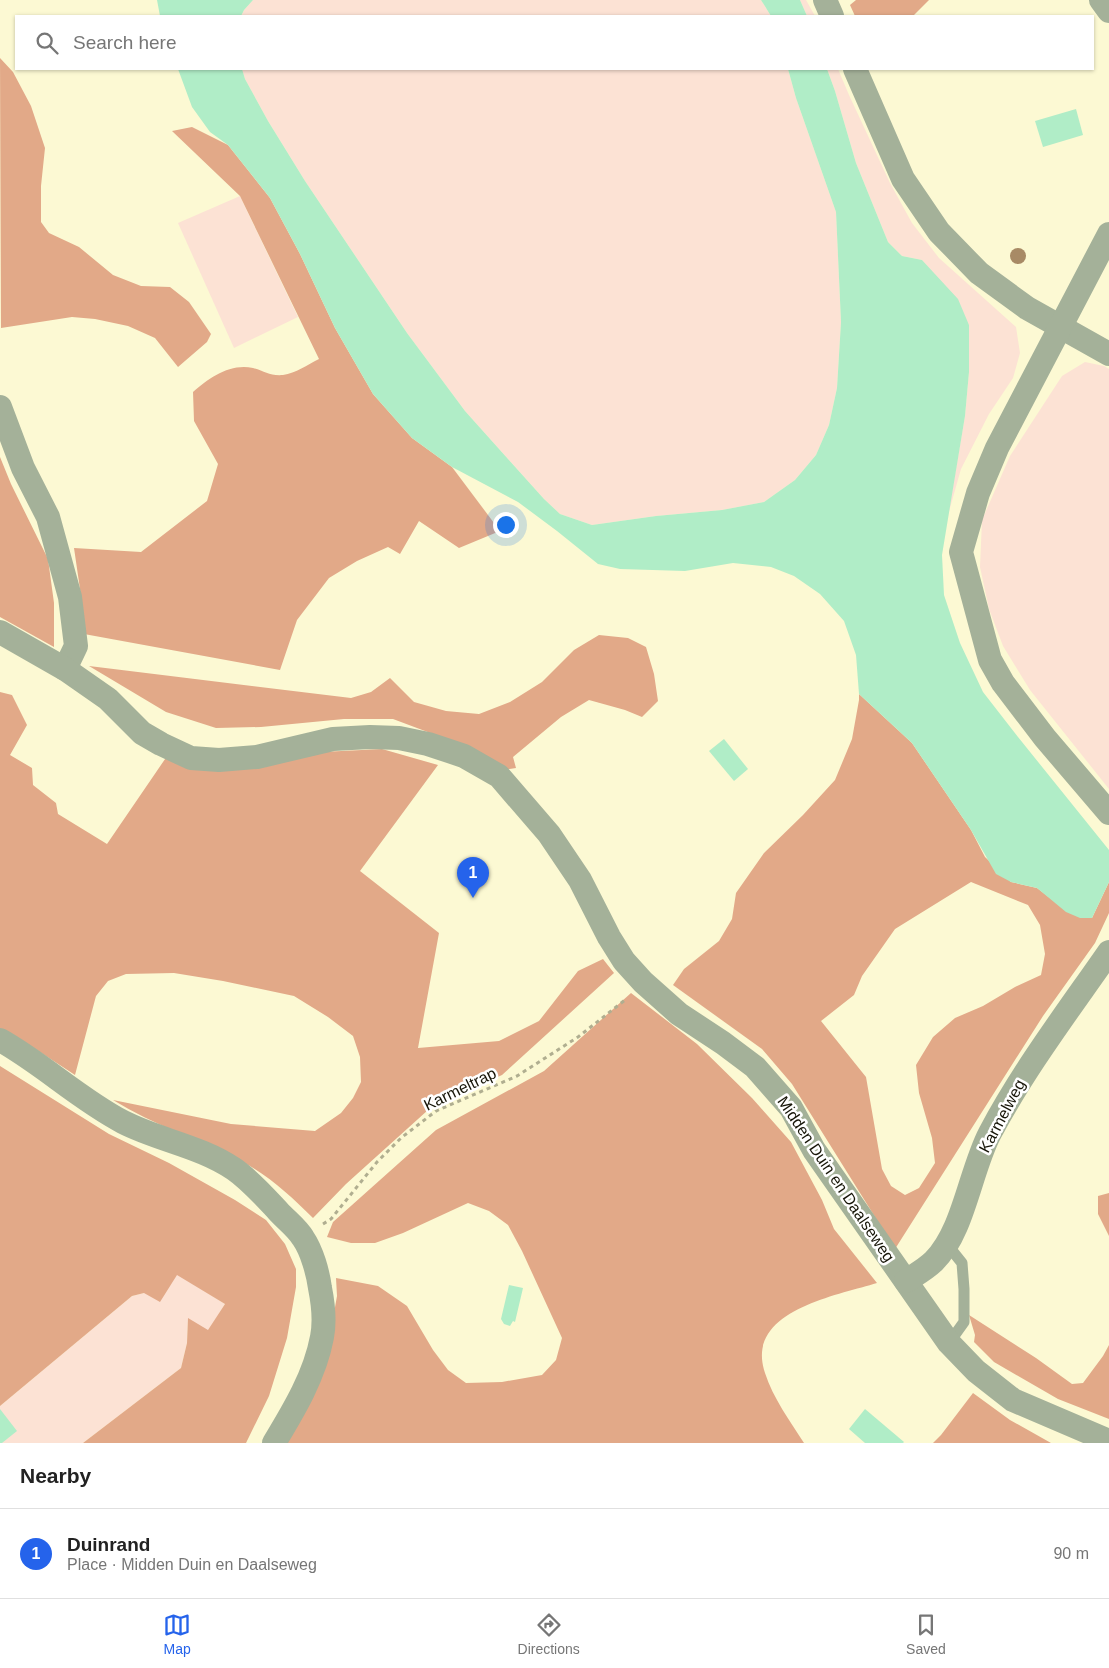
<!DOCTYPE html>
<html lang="en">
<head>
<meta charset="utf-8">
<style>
  :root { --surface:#fff; --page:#f6f6f6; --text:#222; --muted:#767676; --line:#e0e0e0; --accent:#2563eb }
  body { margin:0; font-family:Arial,sans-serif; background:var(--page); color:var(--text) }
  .you { position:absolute; left:505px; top:524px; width:18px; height:18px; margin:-12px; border:4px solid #fff; border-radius:50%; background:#1a73e8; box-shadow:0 0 0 8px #1a73e833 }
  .badge { display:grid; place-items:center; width:32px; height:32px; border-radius:50%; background:var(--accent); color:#fff; font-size:16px; font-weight:700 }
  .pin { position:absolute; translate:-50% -41px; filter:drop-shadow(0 1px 2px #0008) }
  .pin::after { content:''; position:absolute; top:26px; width:18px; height:15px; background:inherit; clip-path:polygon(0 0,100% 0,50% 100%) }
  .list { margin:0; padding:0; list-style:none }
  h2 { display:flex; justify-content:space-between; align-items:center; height:65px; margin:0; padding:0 20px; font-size:21px }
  h2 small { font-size:16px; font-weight:400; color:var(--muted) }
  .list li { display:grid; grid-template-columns:32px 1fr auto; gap:15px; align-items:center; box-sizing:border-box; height:90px; padding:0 20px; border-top:1px solid var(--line) }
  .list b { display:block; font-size:19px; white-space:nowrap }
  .list p { margin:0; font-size:16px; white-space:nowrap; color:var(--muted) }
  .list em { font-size:16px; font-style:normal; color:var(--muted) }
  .icon { flex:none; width:28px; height:28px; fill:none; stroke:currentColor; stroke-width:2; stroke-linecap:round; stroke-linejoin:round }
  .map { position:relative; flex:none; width:1109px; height:1443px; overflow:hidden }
  .search { position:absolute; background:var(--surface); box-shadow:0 1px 4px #0004; left:15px; right:15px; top:15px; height:55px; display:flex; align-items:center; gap:12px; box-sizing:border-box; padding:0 18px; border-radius:0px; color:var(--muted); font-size:19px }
  .sheet { height:155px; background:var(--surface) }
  nav { display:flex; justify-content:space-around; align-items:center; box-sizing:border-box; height:70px; border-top:1px solid var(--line); background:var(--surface); font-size:14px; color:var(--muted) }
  nav a { display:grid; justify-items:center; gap:2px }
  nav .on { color:var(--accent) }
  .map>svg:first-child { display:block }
  .green { fill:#fce2d4 }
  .forest { fill:#e2a988; fill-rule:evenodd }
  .water { fill:#b0edc7 }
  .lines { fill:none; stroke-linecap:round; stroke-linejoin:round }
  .path { stroke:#b0ae90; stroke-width:3; stroke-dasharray:4 4; stroke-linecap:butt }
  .service { stroke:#a4b199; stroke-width:11 }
  .minor { stroke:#a4b199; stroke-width:24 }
  .tree { fill:#a88a65 }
  .labels { text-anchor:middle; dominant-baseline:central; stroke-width:5; stroke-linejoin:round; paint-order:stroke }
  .street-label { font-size:16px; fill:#161407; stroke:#fff }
</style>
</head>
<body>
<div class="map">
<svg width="1109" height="1443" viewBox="0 0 1109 1443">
  <rect width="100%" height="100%" fill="#fcf9d3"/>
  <g class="green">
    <polygon points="253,0 761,0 771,16 241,16 244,10"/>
    <polygon points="800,0 806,0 815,16 807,16"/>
    <polygon points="242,69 788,69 796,98 836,212 841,322 837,388 829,425 816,455 795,480 764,502 722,510 656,516 592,525 560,514 544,499 465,411 407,333 305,181 268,121 245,79"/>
    <polygon points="827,69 838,69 849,95 890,183 912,223 939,258 1016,327 1020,353 1013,378 989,414 961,469 948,515 965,416 969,372 969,325 935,275 922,260 902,256 888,242 856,163 835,91"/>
    <polygon points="240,196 298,317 234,348 178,223"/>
    <polygon points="1085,362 1104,366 1109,369 1109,789 1030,690 1003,646 989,609 980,567 982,520 1010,456 1062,376"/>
    <polygon points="177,1274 225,1304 208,1331 188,1319 187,1343 181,1368 83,1443 0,1443 0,1406 132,1296 144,1293"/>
  </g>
  <g class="forest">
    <polygon points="856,0 929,0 913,16 855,16 850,5"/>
    <polygon points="0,58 13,72 31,106 45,148 41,186 41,222 49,233 79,247 113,275 141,286 170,287 189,302 211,334 207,342 178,367 155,338 128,326 95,319 72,317 1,328"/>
    <path d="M192,127L228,145L270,198L300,254L335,328L373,394L412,438L452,467L500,531L459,548L419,521L400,554L388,547L357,561L329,578L297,620L280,670L84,634L80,589L74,548L141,552L207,501L218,464L194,421L193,392C209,378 230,363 253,368C265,371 269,376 283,375C296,373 307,365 319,359L240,196L172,131Z"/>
    <polygon points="0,457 11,484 48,559 54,603 54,647 0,617"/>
    <polygon points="599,635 628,638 646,647 654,674 658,701 642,717 625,710 589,700 561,717 513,757 516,768 503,770 473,749 393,719 344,719 261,727 216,728 166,712 89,666 351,698 371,692 390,678 414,702 446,711 479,714 510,702 542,682 574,650"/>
    <path d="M0,692L12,695L27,725L10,755L32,768L33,785L56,803L58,814L107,844L176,743L215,755H261L382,749L438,765L360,871L439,933L418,1048L499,1041L539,1021L578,971L603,959L614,973L502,1075L471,1089L438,1101L346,1184L313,1218C291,1196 268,1175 241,1161C199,1140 154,1125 113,1100L231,1124L315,1131L341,1113L353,1098L361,1082L360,1057L353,1036L328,1017L294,996L223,981L174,973L126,974L108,981L96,996L75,1075L14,1035L0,1029Z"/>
    <path d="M859,694L912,743L971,830L985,857L1011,882L1037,888L1050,898L1092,918L1109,882V913L1095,943L1043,1016L895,1249L792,1084L762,1049L673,985L684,969L719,941L732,919L736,893L764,853L803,815L835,780L852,739L859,700ZM971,882L1028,905L1040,925L1045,954L1041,975L1015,987L983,1006L955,1018L933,1037L916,1065L919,1093L932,1138L935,1163L919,1188L905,1195L891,1186L882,1169L866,1077L821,1021L854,995L862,976L895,929Z"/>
    <path d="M631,993L697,1044L752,1098L791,1142L822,1200L834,1229L877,1283C835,1296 744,1311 765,1373C773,1398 790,1421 804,1443H285L329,1341L337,1296L336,1278L378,1286L407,1306L433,1350L448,1370L466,1383L502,1382L542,1375L556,1360L562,1338L522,1251L508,1225L489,1211L468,1203L403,1233L375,1243H351L327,1237L333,1222L436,1130L544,1071Z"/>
    <polygon points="0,1066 109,1134 169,1163 235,1200 266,1220 285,1244 296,1269 296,1287 287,1338 269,1396 246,1443 83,1443 181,1368 187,1343 188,1318 208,1330 225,1304 177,1275 160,1302 144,1293 132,1296 0,1406"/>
    <polygon points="1109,1193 1109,1236 1098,1214 1098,1196"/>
    <polygon points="969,1315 1036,1358 1072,1384 1083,1383 1103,1356 1109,1345 1109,1419 1058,1399 994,1362 974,1342 975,1335"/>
    <polygon points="973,1393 1010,1420 1051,1443 933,1443 941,1435"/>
  </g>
  <g class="water">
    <polygon points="157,0 253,0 244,10 241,16 160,16"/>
    <polygon points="761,0 800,0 807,16 771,16"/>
    <polygon points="178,69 242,69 245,79 268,121 305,181 407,333 465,411 544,499 560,514 592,525 656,516 722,510 764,502 795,480 816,455 829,425 837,388 841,322 836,212 796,98 788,69 827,69 835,91 856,163 888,242 902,256 922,260 958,299 969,325 969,372 965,416 942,555 944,595 960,643 983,692 1018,737 1109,850 1109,882 1092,918 1080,918 1066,912 1037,888 1011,882 996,874 971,830 912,743 859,694 856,655 844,621 820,594 794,576 771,567 733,563 685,571 620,569 598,564 557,531 518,502 452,467 412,438 373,394 335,328 300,254 270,198 228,145 210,132 192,107"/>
    <polygon points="1076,109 1083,135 1043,147 1035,121"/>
    <polygon points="724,739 748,769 734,781 709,751"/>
    <polygon points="509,1285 523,1288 515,1322 513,1321 510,1326 504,1324 501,1319"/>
    <polygon points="0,1409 17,1431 2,1443 0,1443"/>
    <polygon points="865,1409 904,1442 903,1443 865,1443 849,1429"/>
  </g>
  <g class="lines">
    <polyline class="path" points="323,1224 331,1219 377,1162 401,1138 436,1111 517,1076 578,1037 625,1000"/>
    <polyline class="service" points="946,1243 962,1263 964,1289 964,1322 949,1343"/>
    <g class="minor">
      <polyline points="825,0 832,16"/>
      <polyline points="1101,0 1109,11"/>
      <polyline points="855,69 903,179 939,232 979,273 1027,308 1109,354"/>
      <polyline points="1109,234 997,448 978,493 961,552 990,660 1003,683 1045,738 1109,813"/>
      <polyline points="0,407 23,468 48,517 70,597 76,646 65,669"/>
      <polyline points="0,632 65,669 108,699 142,733 161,744 191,758 219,760 257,757 333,739 370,737 399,738 428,744 464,756 499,776 549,834 580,880 609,937 624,961 643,982 679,1014 723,1043 755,1067 791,1108 814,1150 949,1343 976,1371 1013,1400 1109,1441"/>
      <path d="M0,1040C43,1064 79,1099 123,1122C158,1140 200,1146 234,1169C250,1180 264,1196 278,1211C286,1220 297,1228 303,1238C312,1251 318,1273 320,1288C323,1303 325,1322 322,1337C315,1375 294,1410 274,1443"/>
      <path d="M906,1281C915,1275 926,1269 934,1261C964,1231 970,1171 990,1133C1024,1069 1068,1011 1109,952"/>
    </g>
  </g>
  <circle class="tree" cx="1018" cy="256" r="8"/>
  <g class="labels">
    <g class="street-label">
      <text transform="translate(460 1089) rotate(-26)">Karmeltrap</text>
      <text transform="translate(1002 1116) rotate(-62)">Karmelweg</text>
      <text transform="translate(836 1179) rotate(56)">Midden Duin en Daalseweg</text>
    </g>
  </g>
</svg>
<div class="you"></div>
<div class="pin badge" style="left:473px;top:898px">1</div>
<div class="search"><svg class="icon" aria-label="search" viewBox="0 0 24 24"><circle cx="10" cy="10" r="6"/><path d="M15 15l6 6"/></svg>Search here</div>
</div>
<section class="sheet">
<h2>Nearby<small></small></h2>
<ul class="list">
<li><span class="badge">1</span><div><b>Duinrand</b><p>Place · Midden Duin en Daalseweg</p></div><em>90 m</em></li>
</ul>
</section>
<nav>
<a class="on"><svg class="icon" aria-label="map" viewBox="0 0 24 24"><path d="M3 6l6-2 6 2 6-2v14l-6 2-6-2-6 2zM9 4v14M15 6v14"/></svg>Map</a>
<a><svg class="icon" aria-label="directions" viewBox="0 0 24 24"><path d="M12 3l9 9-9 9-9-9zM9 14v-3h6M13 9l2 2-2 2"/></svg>Directions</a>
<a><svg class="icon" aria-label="saved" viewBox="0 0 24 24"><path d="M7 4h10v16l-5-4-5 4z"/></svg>Saved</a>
</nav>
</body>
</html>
